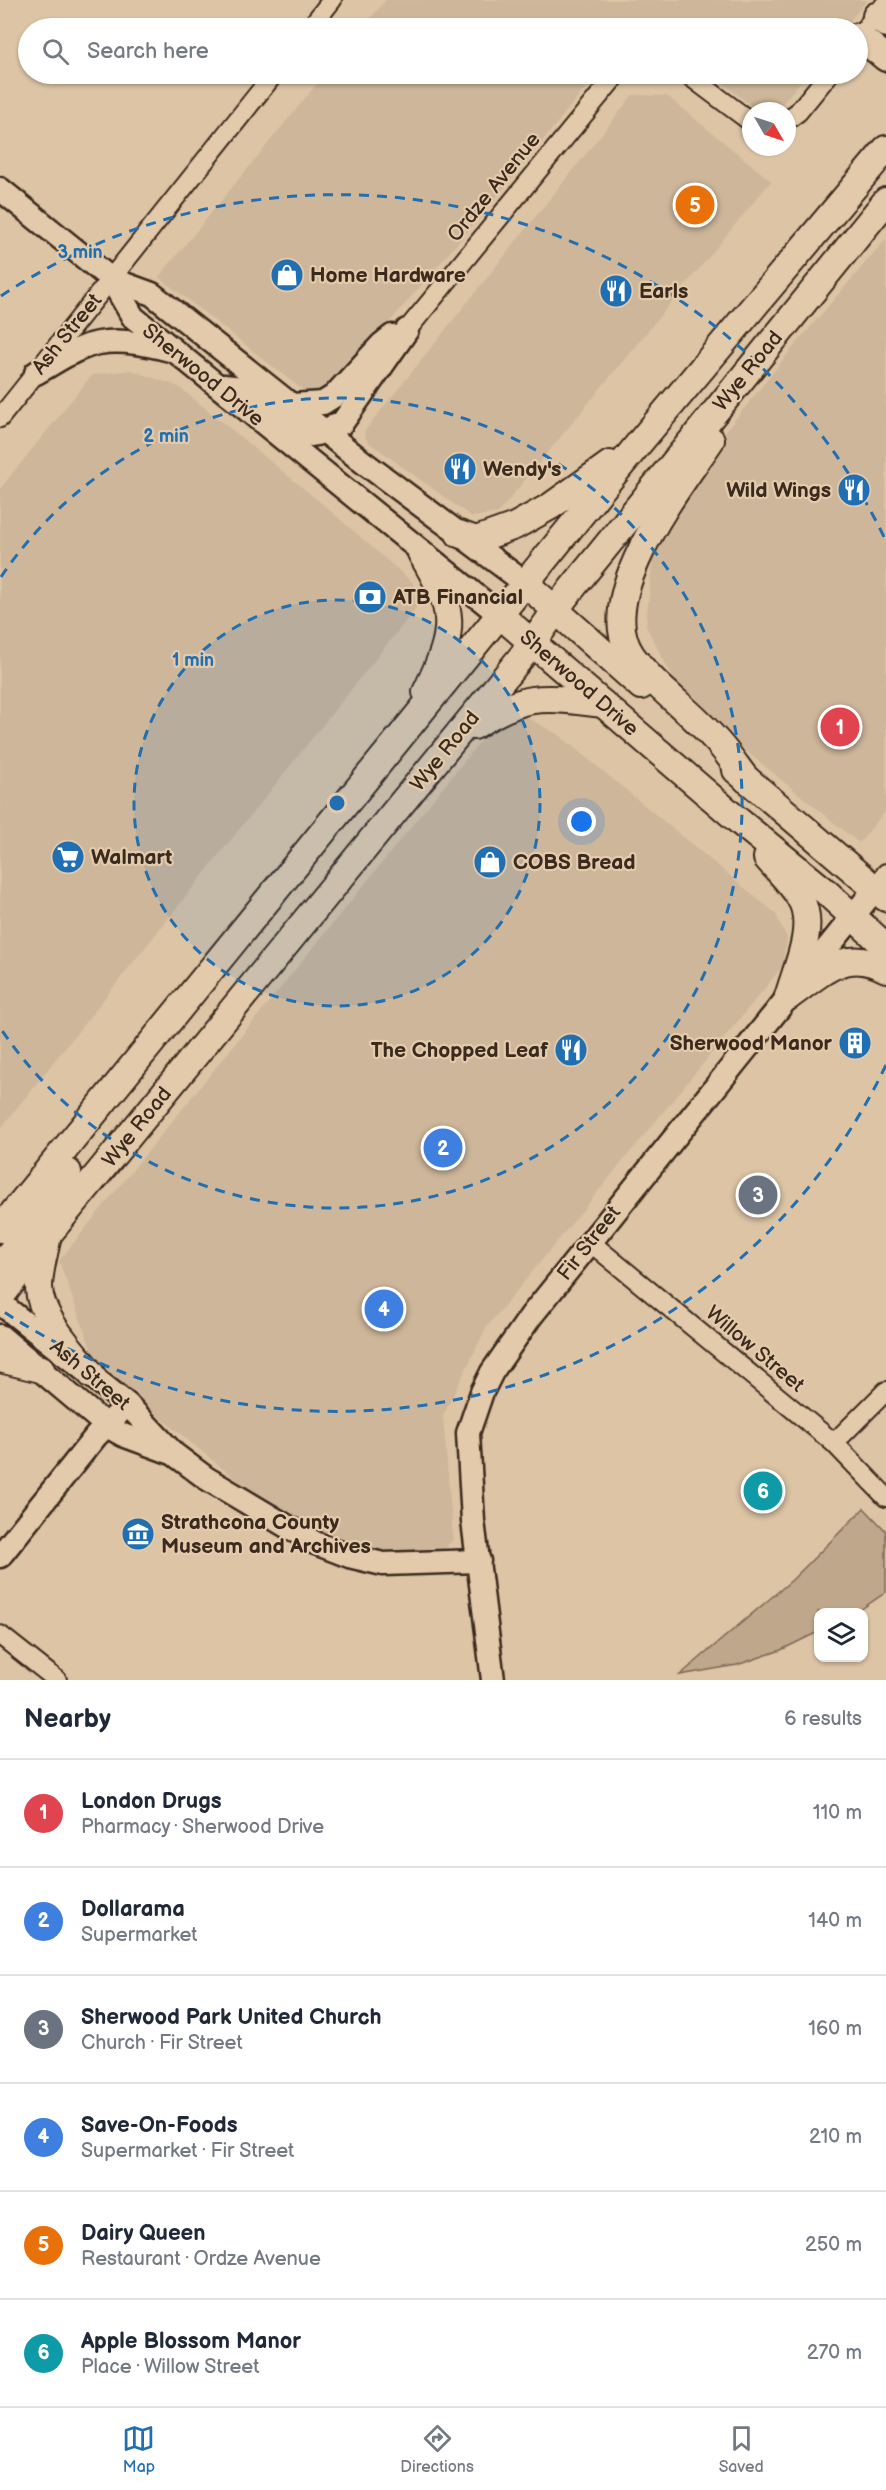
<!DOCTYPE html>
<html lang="en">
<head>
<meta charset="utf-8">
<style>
  :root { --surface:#fff; --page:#f2f2f3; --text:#1f2937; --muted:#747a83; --line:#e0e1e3; --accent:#1f6fb2 }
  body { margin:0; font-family:"Balsamiq Sans",sans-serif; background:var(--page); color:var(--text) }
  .controls { position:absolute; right:18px; bottom:18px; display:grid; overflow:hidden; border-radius:12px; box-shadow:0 2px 4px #0004 }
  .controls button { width:54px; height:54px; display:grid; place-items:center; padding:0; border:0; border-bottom:2px solid var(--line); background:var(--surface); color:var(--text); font:30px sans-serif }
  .compass { position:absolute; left:742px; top:102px; width:54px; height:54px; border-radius:50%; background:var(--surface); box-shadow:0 2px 4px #0004; rotate:129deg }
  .you { position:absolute; left:582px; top:822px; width:21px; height:21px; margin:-15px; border:4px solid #fff; border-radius:50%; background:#1a73e8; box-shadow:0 0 0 9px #1a73e833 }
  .badge { display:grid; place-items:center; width:39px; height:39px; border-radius:50%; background:var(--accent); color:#fff; font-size:20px; font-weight:700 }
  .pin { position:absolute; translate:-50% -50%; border:3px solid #fff; box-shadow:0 2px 6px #0006 }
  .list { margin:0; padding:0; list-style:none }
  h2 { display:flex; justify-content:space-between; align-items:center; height:78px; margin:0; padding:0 24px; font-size:26px }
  h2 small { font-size:20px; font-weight:400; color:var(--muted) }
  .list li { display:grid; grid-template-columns:39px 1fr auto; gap:18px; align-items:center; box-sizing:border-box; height:108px; padding:0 24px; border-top:2px solid var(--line) }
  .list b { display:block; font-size:22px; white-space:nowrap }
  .list p { margin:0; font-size:20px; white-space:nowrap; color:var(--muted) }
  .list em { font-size:20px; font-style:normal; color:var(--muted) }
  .icon { flex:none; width:33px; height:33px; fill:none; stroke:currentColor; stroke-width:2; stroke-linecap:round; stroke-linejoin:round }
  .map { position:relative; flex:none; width:886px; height:1680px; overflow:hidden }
  .search { position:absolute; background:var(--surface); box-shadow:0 2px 4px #0004; left:18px; right:18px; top:18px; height:66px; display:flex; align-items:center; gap:15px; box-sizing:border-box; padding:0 21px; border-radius:33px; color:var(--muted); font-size:22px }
  .sheet { height:726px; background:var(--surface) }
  nav { display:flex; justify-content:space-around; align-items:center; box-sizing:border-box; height:84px; border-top:2px solid var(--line); background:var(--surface); font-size:16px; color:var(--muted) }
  nav a { display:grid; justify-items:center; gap:3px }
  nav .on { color:var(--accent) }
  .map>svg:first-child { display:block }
  .built { fill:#cdb699 }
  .green { fill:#bfa78c; stroke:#7d6855; stroke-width:1.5 }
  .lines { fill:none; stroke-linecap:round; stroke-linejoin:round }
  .minor-casing { stroke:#3b2a1e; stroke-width:22 }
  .tertiary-casing { stroke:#3b2a1e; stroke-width:27 }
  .secondary-casing { stroke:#3b2a1e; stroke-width:30 }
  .minor { stroke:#e3caab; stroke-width:18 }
  .tertiary { stroke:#e3caab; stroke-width:22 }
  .secondary { stroke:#e3caab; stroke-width:26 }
  .ring { fill:none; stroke:#1f6fb2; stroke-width:3; stroke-dasharray:10 8 }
  .labels { text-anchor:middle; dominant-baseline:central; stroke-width:4.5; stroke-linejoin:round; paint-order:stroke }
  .street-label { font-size:21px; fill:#3b2a1e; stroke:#e3caab }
  .poi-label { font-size:21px; font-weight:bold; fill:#3b2a1e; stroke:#e3caab; text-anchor:start }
  .centre { fill:#1f6fb2; stroke:#e3caab; stroke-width:3 }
  .ring-label { font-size:18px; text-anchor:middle; font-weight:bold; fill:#1f6fb2; stroke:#e3caab; stroke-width:4.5; stroke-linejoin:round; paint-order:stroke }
</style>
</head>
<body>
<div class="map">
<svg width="886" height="1680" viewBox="0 0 886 1680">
  <rect width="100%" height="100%" fill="#dcc4a5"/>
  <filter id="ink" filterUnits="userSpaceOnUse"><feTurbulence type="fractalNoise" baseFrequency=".0167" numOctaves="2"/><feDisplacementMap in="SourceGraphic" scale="12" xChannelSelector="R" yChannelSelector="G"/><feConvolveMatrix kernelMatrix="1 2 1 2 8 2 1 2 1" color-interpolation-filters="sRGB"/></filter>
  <g filter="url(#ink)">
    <g class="built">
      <polygon points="386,0 867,0 844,28 362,28"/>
      <polygon points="325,74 597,74 485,211 324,398 313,398 159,277"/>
      <polygon points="711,74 807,74 781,105 756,109"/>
      <polygon points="633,95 667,96 771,181 498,513 472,517 367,441 364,432"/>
      <polygon points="886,239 886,810 859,843 686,702 646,626 654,543 702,461 795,345"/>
      <polygon points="131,370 179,387 320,502 413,583 416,608 0,1129 0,489 92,375"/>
      <polygon points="524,716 559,735 775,913 787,939 782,967 486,1328 443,1416 453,1539 441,1553 396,1553 348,1545 304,1527 269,1506 98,1367 59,1261 488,732"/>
    </g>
    <polygon class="green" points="864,1508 886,1531 886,1592 857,1612 818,1612 818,1632 781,1650 737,1665 680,1675 792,1580"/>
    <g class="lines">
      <g class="minor-casing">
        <g id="minor">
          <polyline points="868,25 886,3"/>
          <polyline points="310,28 332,0"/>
          <polyline points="687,74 751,122"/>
          <polyline points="787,120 798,112 829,74"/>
          <polyline points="407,330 617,74"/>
          <polyline points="0,418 274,74"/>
          <polyline points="875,889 886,873"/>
          <polyline points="590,1242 834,1443 886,1497"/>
          <polyline points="834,1443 886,1391"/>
          <polyline points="0,1635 57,1680"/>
        </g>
      </g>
      <g class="tertiary-casing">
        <g id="tertiary">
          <polyline points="0,189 111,279 152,294 363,462 525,583"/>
          <polyline points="111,279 133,317 500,615"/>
          <path d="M36,373C51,365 66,354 82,348C110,336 142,343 170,350"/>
          <polyline points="224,386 243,388 303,430 311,435 316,434 342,423 407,330"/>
          <polyline points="292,405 323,403 334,396 382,344 392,336"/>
          <polyline points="0,1303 127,1404 174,1454 206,1478 315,1543 349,1556 383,1564 479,1561"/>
          <polyline points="0,1336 107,1426 123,1435 169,1452"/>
          <polyline points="0,1556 96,1436 118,1414"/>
          <polyline points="493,1680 473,1521 468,1433 482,1392 492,1372 531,1316 875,889"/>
        </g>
      </g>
      <g class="secondary-casing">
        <g id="secondary">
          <polyline points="876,16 886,24"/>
          <polyline points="859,36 886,58"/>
          <path d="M711,440C679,488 591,598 632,656C655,687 688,709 713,737C726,750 736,766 747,780"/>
          <polyline points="459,534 476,540 515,526 551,506 610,464"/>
          <path d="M421,553C456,612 457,628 426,692"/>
          <polyline points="525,583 641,686"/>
          <polyline points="500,615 740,822 826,892 886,947"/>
          <path d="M474,726C527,692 543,697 603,704"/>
          <polyline points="736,770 886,898"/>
          <path d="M767,858C778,871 792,884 800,898C817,926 796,968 788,997"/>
          <path d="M788,997C821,974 845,946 886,969"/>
          <polyline points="0,1229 640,442 886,149"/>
          <path d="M47,1240C44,1255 39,1272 39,1287C39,1317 74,1352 92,1375"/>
          <polyline points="0,1267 68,1172"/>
          <polyline points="0,1298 47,1236 532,644 565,597 886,201"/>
          <polyline points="0,1359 41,1369"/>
        </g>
      </g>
      <use href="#minor" class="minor"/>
      <use href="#tertiary" class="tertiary"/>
      <use href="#secondary" class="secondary"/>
    </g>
  </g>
  <circle cx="337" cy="803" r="203" fill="#1f6fb2" fill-opacity=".12"/>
  <g class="ring">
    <circle cx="337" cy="803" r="203"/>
    <path d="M1 577A405 405 0 1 1 1 1029"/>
    <path d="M886 1065A608 608 0 0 1 1 1310M1 296A608 608 0 0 1 886 541"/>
  </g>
  <defs>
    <g id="shop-disc" transform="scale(1.725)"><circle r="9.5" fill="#1f6fb2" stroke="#e3caab"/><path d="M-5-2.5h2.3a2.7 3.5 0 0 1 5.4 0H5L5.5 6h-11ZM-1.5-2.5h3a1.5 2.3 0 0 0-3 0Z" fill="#fff"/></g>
    <g id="restaurant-disc" transform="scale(1.725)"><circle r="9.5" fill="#1f6fb2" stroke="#e3caab"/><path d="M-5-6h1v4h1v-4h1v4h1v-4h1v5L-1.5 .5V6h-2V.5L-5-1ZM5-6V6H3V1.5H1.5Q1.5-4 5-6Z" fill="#fff"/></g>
    <g id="bank-disc" transform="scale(1.725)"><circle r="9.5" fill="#1f6fb2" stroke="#e3caab"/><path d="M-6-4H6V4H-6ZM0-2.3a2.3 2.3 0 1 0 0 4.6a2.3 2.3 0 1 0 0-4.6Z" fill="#fff"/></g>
    <g id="supermarket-disc" transform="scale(1.725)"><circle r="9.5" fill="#1f6fb2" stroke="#e3caab"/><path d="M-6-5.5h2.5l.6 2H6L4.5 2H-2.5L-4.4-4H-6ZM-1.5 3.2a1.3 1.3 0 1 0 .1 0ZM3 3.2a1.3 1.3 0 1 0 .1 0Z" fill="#fff"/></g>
    <g id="building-disc" transform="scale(1.725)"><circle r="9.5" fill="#1f6fb2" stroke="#e3caab"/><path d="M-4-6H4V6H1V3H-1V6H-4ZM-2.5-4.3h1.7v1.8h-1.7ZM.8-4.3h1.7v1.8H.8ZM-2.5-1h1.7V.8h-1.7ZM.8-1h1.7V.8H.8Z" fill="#fff"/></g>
    <g id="museum-disc" transform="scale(1.725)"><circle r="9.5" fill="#1f6fb2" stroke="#e3caab"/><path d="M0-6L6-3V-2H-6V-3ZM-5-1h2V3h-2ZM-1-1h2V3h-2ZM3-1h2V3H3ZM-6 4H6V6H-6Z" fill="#fff"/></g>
  </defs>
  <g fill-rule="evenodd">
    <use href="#shop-disc" x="287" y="275"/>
    <use href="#restaurant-disc" x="616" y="291"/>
    <use href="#restaurant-disc" x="460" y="469"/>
    <use href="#restaurant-disc" x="854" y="490"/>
    <use href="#bank-disc" x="370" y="597"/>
    <use href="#supermarket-disc" x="68" y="857"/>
    <use href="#shop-disc" x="490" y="862"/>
    <use href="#building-disc" x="855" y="1043"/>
    <use href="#restaurant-disc" x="571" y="1050"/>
    <use href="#museum-disc" x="138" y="1534"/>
  </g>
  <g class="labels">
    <g class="street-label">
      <text transform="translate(494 187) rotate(-51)">Ordze Avenue</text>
      <text transform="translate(67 334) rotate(-51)">Ash Street</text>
      <text transform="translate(748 371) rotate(-51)">Wye Road</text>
      <text transform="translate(203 375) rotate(39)">Sherwood Drive</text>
      <text transform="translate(579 683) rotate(41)">Sherwood Drive</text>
      <text transform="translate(445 751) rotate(-51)">Wye Road</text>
      <text transform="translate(137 1127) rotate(-51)">Wye Road</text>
      <text transform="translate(589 1243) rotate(-52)">Fir Street</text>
      <text transform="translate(755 1349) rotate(40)">Willow Street</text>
      <text transform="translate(90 1375) rotate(40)">Ash Street</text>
    </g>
    <g class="poi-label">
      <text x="310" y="275">Home Hardware</text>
      <text x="639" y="291">Earls</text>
      <text x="483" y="469">Wendy's</text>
      <text x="831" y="490" text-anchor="end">Wild Wings</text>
      <text x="393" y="597">ATB Financial</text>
      <text x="91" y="857">Walmart</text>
      <text x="513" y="862">COBS Bread</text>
      <text x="832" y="1043" text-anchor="end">Sherwood Manor</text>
      <text x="548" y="1050" text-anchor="end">The Chopped Leaf</text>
      <text x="161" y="1522">Strathcona County<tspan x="161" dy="24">Museum and Archives</tspan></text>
    </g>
  </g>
  <circle cx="337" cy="803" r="9" class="centre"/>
  <g class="ring-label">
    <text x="80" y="258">3 min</text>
    <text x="166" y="442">2 min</text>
    <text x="193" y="666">1 min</text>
  </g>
</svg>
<div class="controls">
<button><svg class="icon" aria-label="layers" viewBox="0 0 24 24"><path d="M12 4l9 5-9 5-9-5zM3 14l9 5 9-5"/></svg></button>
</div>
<svg class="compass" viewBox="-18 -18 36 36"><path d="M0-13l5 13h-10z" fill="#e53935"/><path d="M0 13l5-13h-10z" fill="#747a83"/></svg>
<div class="you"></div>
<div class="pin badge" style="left:840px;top:727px;background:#e0444e">1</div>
<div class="pin badge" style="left:443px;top:1148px;background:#3f7fe0">2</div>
<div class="pin badge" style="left:758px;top:1195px;background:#6b7280">3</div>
<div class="pin badge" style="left:384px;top:1309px;background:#3f7fe0">4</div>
<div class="pin badge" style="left:695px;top:205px;background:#e8710a">5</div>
<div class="pin badge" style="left:763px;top:1491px;background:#0f9aa8">6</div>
<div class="search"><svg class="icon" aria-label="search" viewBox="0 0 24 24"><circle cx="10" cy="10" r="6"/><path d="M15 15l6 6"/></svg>Search here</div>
</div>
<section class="sheet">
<h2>Nearby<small>6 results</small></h2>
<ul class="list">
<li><span class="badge" style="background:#e0444e">1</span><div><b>London Drugs</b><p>Pharmacy · Sherwood Drive</p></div><em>110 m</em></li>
<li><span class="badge" style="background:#3f7fe0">2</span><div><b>Dollarama</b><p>Supermarket</p></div><em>140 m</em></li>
<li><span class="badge" style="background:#6b7280">3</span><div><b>Sherwood Park United Church</b><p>Church · Fir Street</p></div><em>160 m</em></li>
<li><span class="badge" style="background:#3f7fe0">4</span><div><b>Save-On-Foods</b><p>Supermarket · Fir Street</p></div><em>210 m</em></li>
<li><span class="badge" style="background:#e8710a">5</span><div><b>Dairy Queen</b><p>Restaurant · Ordze Avenue</p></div><em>250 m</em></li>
<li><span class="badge" style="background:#0f9aa8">6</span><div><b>Apple Blossom Manor</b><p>Place · Willow Street</p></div><em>270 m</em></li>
</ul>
</section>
<nav>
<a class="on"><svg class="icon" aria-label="map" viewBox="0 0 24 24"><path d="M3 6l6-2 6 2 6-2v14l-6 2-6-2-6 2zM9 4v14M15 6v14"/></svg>Map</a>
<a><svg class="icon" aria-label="directions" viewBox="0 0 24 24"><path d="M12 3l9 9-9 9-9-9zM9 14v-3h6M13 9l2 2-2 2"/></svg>Directions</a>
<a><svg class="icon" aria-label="saved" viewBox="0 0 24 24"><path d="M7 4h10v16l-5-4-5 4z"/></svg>Saved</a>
</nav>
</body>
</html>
